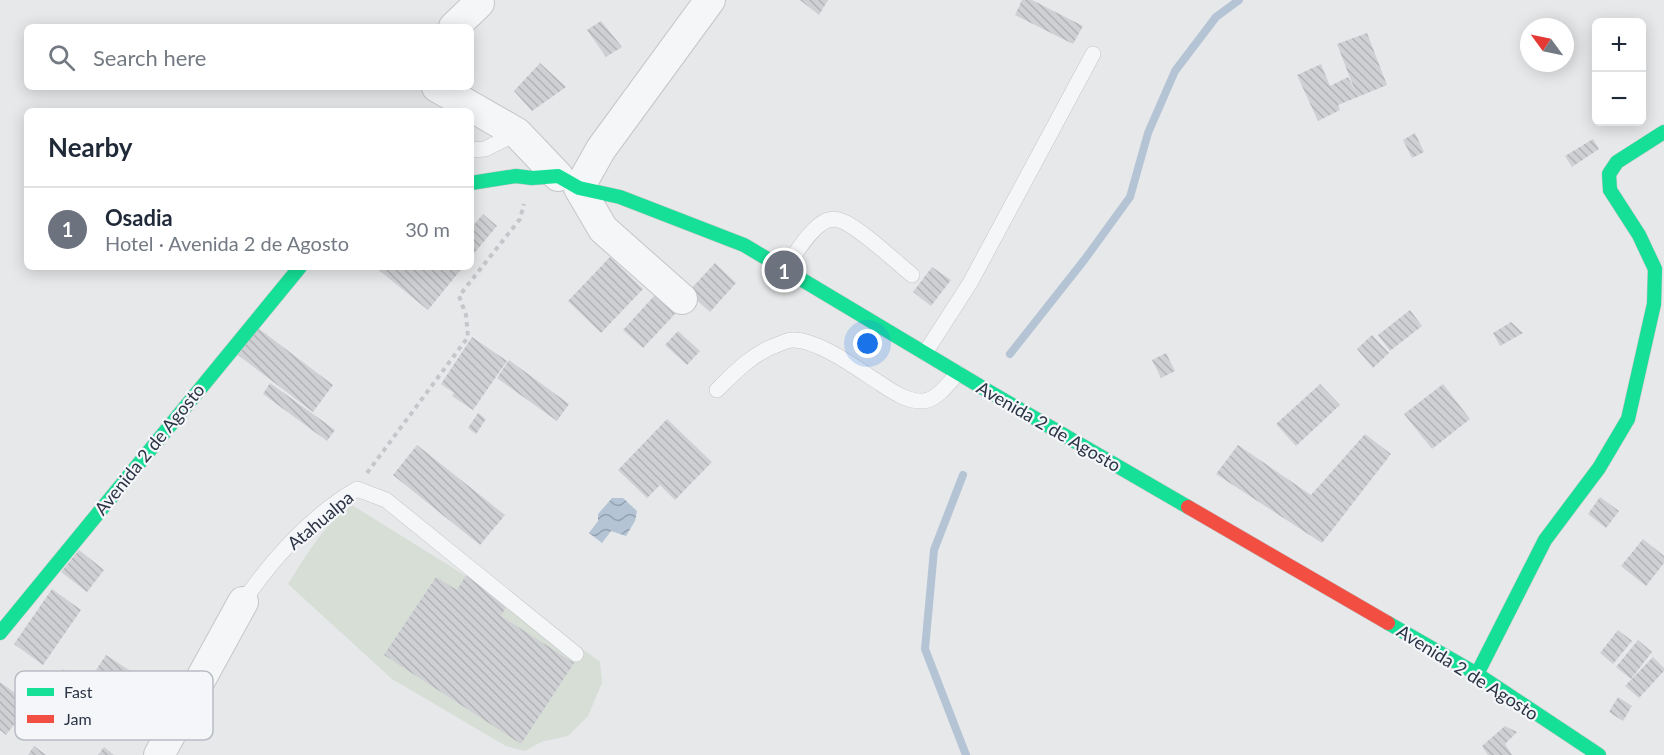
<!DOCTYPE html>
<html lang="en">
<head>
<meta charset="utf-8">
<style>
  :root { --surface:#fff; --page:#f2f2f3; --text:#1f2937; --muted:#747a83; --line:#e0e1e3; --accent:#6c737f }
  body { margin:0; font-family:Lato,sans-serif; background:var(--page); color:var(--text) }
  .controls { position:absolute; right:18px; top:18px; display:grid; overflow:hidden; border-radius:9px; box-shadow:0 3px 15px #0003 }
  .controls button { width:54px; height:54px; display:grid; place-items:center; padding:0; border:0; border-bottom:2px solid var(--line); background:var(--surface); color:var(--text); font:30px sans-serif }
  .compass { position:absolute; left:1520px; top:18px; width:54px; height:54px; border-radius:50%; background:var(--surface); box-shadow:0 3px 15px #0003; rotate:303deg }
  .you { position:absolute; left:868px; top:344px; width:21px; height:21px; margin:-15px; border:4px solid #fff; border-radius:50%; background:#1a73e8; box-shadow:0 0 0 9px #1a73e833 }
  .badge { display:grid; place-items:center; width:39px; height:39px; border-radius:50%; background:var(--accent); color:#fff; font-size:20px; font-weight:700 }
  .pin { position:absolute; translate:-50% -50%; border:3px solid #fff; box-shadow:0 2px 6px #0006 }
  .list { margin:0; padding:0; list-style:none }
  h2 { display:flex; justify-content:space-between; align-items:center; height:78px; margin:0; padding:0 24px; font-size:26px }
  h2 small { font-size:20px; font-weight:400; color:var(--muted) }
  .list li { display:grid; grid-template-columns:39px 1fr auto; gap:18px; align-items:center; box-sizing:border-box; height:84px; padding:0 24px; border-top:2px solid var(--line) }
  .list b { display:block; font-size:22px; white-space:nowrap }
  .list p { margin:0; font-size:20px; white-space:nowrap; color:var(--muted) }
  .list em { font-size:20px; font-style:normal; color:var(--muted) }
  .icon { flex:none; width:33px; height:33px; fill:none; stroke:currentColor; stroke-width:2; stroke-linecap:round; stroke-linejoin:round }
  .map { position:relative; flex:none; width:1664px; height:755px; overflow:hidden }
  .search { position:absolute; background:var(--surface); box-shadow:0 3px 15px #0003; left:24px; top:24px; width:450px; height:66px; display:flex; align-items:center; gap:15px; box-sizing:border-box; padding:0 21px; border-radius:9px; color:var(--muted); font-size:22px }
  .panel { position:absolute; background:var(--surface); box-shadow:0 3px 15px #0003; left:24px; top:108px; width:450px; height:162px; border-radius:9px }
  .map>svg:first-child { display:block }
  .green { fill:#d6ded6 }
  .water { fill:url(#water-waves) }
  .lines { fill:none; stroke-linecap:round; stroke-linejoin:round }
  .stream { stroke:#b4c4d5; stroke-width:8 }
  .building { fill:url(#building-back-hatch) }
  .lane-casing { stroke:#c4c6c8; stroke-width:16 }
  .street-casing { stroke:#c4c6c8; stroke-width:32 }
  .fast-casing { stroke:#c4c6c8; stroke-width:15 }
  .jam-casing { stroke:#c4c6c8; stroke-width:15 }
  .path { stroke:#c5c6ca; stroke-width:4; stroke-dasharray:4.5 4.5; stroke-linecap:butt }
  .lane { stroke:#f5f6f7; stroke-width:15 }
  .street { stroke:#f5f6f7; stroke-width:30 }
  .fast { stroke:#16e098; stroke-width:14 }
  .jam { stroke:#f24e42; stroke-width:14 }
  .labels { text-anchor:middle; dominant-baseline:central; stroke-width:4.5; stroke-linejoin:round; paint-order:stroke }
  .street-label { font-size:18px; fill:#2b3445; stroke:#f4f6f9 }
  .key { fill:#f4f6f9; stroke:#b8bcc3; stroke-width:1.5 }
  .key-label { font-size:16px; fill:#2b3445 }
</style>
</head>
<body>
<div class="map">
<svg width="1664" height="755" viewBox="0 0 1664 755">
  <defs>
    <pattern id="water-waves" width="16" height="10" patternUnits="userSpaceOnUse" patternTransform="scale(1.5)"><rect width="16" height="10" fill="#b4c4d5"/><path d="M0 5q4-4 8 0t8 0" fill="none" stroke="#93a0af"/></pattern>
    <pattern id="building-back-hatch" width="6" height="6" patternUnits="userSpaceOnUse" patternTransform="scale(1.5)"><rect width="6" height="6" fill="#ced0d3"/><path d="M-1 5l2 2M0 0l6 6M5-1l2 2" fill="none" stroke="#b1b3b6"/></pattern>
  </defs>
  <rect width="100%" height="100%" fill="#e6e8ea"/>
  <path class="green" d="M352,505L580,647L600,662L602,683L588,716L568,736L541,742L525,751L506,746L392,679L288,584C306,556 324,524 352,505Z"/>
  <polygon class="water" points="612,498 623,498 637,511 635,521 626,536 611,531 602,543 589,533 598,521 598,514"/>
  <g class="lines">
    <g class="stream">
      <polyline points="1010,354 1085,259 1130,197 1148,133 1175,71 1216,17 1239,0"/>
      <polyline points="963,475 934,550 925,649 966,755"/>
    </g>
  </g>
  <g class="building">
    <polygon points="800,0 828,0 819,15"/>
    <polygon points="1022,0 1032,0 1083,26 1073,44 1015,15"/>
    <polygon points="601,21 622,47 606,57 587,30"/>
    <polygon points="1367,33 1387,85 1338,105 1340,110 1318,121 1297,75 1321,64 1330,86 1348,77 1355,91 1337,44"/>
    <polygon points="540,63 566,87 532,111 514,91"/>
    <polygon points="1415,133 1424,152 1412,158 1403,140"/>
    <polygon points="1593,139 1599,149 1572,167 1565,156"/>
    <polygon points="483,214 497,226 471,257 471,228"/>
    <polygon points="610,257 643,289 601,333 568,301"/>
    <polygon points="715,263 736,283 710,312 688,292"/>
    <polygon points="375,267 420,269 463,267 428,310"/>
    <polygon points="932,267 951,280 931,306 913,292"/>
    <polygon points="655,295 675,314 643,348 623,330"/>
    <polygon points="1410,310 1422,326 1390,351 1378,335"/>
    <polygon points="1511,322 1523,333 1500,346 1493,333"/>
    <polygon points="258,328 333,385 313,412 238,355"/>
    <polygon points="678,331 700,351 687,365 665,345"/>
    <polygon points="1372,335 1389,353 1373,368 1357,349"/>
    <polygon points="472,337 507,361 473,410 452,396 454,393 441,384"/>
    <polygon points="1166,353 1175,371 1161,378 1152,360"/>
    <polygon points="509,360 569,404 557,421 497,378"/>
    <polygon points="270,383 335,430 327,441 263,394"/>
    <polygon points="1320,384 1340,405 1296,446 1276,424"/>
    <polygon points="1443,384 1470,419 1432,449 1404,414"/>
    <polygon points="478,413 486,419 476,434 468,428"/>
    <polygon points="667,419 712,462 675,500 660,485 647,498 618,470"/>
    <polygon points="1365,434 1391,454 1322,543 1216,474 1238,445 1311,495"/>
    <polygon points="417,445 505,515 480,545 393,475"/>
    <polygon points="1600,497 1619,511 1606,528 1588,514"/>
    <polygon points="1643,539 1664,556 1664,563 1646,586 1621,566"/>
    <polygon points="79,550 104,570 87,592 61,572"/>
    <polygon points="467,574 509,602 501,616 574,663 521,744 384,655 436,577 457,590"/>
    <polygon points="52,589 81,610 43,665 14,644"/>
    <polygon points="1618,630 1632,641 1613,664 1600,653"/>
    <polygon points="1638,640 1652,652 1631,679 1616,667"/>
    <polygon points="106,655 170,697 155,721 90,679"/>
    <polygon points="1653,657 1664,668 1664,671 1639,698 1625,686"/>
    <polygon points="63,669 87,686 64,722 39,706"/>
    <polygon points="0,682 30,704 6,735 0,730"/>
    <polygon points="1618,697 1632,706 1623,721 1609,712"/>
    <polygon points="1505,726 1517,732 1505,744 1512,755 1488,755 1482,746"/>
    <polygon points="34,746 46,755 28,755"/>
    <polygon points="104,747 114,755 98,755"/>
  </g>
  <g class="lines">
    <g class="lane-casing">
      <g id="lane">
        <polyline points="471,150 485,149 517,133"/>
        <path d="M785,269C794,256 812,225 828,220C832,219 838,219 842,221C860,228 895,261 912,275"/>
        <polyline points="925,353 970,283 1093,54"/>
        <path d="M717,390C736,371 753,353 779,344C782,343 788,340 792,340C818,339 859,370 881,384C893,392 908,402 923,401C937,400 949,383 958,373"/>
        <path d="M243,602C273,558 311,516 357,489L386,500L576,654"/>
      </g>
    </g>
    <g class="street-casing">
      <g id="street">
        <polyline points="454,27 479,3"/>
        <polyline points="437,87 517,133 558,176"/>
        <polyline points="682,299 603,229 579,188 601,149 710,0"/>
        <polyline points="159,755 243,602"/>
      </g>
    </g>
    <g class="fast-casing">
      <g id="fast">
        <polyline points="471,183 516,176 532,178 558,176 579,188 620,197 744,245 988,391 1188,507"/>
        <polyline points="1388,623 1477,674 1599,755"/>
        <polyline points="0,633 300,267"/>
        <polyline points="1477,674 1545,540 1599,468 1628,419 1654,304 1655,269 1639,235 1610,190 1609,174 1617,162 1664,132"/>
      </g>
    </g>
    <g class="jam-casing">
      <polyline id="jam" points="1188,507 1388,623"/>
    </g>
    <polyline class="path" points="367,473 468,337 466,315 459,296 520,219 524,204"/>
    <use href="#lane" class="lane"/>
    <use href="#street" class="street"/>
    <use href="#fast" class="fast"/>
    <use href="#jam" class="jam"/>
  </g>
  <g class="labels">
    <g class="street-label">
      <text transform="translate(1049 426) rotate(30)">Avenida 2 de Agosto</text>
      <text transform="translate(149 449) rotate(-51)">Avenida 2 de Agosto</text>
      <text transform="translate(320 520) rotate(-40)">Atahualpa</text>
      <text transform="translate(1468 672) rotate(32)">Avenida 2 de Agosto</text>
    </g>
  </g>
  <rect x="15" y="671" width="198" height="69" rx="9" class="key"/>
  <rect x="27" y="688" width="27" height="8" fill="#16e098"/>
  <rect x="27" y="715" width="27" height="8" fill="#f24e42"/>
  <g class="key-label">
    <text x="64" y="698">Fast</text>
    <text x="64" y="725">Jam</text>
  </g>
</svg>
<div class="controls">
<button>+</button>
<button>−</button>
</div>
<svg class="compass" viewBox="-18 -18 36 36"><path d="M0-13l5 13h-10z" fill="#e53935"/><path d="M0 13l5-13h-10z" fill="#747a83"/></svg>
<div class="you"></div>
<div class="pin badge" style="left:784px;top:270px">1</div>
<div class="search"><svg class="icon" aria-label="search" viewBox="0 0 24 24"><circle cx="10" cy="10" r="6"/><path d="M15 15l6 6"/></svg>Search here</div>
<section class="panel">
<h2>Nearby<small></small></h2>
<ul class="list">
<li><span class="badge">1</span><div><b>Osadia</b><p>Hotel · Avenida 2 de Agosto</p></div><em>30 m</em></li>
</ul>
</section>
</div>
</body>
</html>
